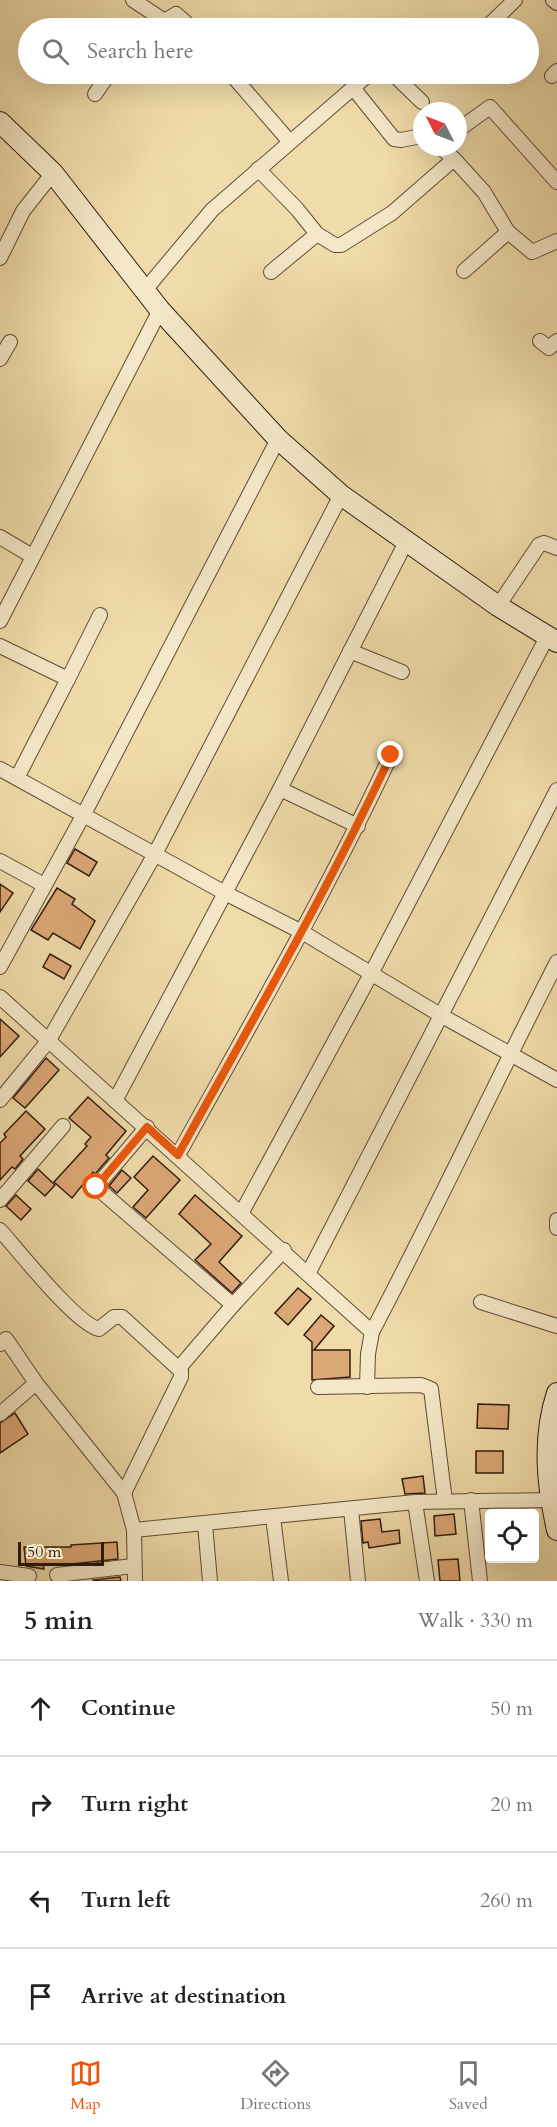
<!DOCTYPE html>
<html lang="en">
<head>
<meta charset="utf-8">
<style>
  :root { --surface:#fff; --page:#f6f6f6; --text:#222; --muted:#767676; --line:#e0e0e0; --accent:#ea580c }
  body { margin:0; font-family:Cardo,serif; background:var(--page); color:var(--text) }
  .controls { position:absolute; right:18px; bottom:18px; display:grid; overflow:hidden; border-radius:6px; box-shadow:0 6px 24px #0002 }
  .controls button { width:54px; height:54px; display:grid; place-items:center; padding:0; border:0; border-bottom:2px solid var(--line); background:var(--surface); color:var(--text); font:30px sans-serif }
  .compass { position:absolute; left:413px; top:102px; width:54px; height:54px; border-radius:50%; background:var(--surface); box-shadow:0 6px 24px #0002; rotate:312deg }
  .scale { position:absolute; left:18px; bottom:15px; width:86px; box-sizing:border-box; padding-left:6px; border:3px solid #2f1b0f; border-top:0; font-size:16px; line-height:21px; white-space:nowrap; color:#2f1b0f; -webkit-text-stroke:4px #f5e8c8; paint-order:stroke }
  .stop { position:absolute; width:18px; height:18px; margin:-14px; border:4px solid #ea580c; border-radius:50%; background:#fff }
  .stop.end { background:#ea580c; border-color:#fff; box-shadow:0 2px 6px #0008 }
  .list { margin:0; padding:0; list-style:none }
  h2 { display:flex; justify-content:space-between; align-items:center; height:78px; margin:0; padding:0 24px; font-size:26px }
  h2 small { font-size:20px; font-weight:400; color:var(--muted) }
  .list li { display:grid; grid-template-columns:39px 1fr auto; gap:18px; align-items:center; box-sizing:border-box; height:96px; padding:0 24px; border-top:2px solid var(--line) }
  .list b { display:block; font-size:22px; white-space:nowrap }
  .list em { font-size:20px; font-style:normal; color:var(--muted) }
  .icon { flex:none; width:33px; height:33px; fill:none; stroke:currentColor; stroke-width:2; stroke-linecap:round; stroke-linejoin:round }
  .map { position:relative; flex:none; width:557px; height:1581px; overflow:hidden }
  .search { position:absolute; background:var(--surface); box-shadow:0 6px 24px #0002; left:18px; right:18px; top:18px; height:66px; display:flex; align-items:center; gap:15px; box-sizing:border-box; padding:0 21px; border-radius:33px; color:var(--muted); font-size:22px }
  .sheet { height:462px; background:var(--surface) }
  nav { display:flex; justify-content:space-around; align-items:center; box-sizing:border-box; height:84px; border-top:2px solid var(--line); background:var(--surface); font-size:16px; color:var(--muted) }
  nav a { display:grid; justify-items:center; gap:3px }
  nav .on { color:var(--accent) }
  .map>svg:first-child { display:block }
  .building { fill:#dda877; stroke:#2f1b0f; stroke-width:1.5 }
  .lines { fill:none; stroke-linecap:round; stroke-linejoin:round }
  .street-casing { stroke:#5f4b36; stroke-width:16 }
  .secondary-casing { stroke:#2f1b0f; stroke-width:22 }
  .street { stroke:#f5e8c8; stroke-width:14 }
  .secondary { stroke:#f5e8c8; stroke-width:20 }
  .route { stroke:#ea580c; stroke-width:8 }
</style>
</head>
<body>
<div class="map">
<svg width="557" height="1581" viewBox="0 0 557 1581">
  <rect width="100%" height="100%" fill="#f0dcaa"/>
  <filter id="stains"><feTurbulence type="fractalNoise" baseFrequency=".00333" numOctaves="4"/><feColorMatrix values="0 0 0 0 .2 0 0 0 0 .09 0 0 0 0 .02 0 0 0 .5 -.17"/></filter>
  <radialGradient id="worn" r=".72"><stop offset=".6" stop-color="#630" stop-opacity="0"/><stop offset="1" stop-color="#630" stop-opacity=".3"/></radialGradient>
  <g class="building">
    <polygon points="75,849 97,862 89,876 67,863"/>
    <polygon points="0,884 13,893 0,912"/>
    <polygon points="57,888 75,899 72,904 95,921 80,949 53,933 48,940 31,930"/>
    <polygon points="50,954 71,966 64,979 43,967"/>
    <polygon points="0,1019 19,1036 0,1057"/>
    <polygon points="46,1058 59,1070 25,1108 13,1098"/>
    <polygon points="88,1097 126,1131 106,1155 109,1158 95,1174 93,1172 72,1198 54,1182 87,1146 85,1144 91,1137 69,1118"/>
    <polygon points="26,1111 45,1129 20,1156 23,1159 15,1169 12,1167 0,1180 0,1143 6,1137 4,1134"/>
    <polygon points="153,1156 180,1180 146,1218 133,1207 148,1190 134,1177"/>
    <polygon points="38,1169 55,1185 45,1196 28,1181"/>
    <polygon points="122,1170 131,1178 117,1193 109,1186"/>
    <polygon points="16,1195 31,1209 21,1220 6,1206"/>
    <polygon points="195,1195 242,1236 219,1262 241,1283 232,1293 195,1260 211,1244 179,1214"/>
    <polygon points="298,1288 311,1299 288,1325 275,1313"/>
    <polygon points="321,1315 334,1326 314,1350 350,1350 350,1377 312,1380 312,1342 304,1335"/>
    <polygon points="478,1404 509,1405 508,1429 477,1428"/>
    <polygon points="15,1413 28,1434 0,1453 0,1423"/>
    <rect x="476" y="1451" width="27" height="22"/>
    <polygon points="423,1476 425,1493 405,1494 402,1479"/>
    <polygon points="454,1514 456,1534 435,1536 434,1516"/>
    <polygon points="380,1519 382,1532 399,1530 400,1543 369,1548 368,1542 363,1543 361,1521"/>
    <polygon points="117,1542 118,1559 72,1564 43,1564 44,1569 26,1566 24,1547 71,1547 71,1545"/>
    <polygon points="458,1559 460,1581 440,1581 438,1560"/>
    <polygon points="120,1577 121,1581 94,1581 93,1580"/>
  </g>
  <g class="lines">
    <g class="street-casing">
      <g id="street">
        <polyline points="133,0 163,20"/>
        <polyline points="553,0 557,3"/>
        <polyline points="153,28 176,14 192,28"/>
        <polyline points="486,28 515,0"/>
        <polyline points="231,74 290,142"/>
        <polyline points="393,74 422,102"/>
        <polyline points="552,76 557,71"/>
        <polyline points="354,89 394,139 401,140 422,136"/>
        <polyline points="95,94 109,74"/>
        <polyline points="458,130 490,107 557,182"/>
        <polyline points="440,147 454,159"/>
        <polyline points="258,169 297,209 317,234 271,272"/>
        <polyline points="317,234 335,245 341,245 392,213 454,159 484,192 508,232 532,252 557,241"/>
        <polyline points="0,258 23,211 53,173"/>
        <polyline points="464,271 508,232"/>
        <polyline points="145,290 212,210 369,74"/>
        <polyline points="540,341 549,348 557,341"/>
        <polyline points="0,359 10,342"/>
        <polyline points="0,537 32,556"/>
        <polyline points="498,606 539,545 544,543 557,548"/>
        <polyline points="0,621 160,310"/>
        <polyline points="0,646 68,679 100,615"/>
        <polyline points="350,651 402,672"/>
        <polyline points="0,769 225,893 302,932 442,1016 557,1080"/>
        <polyline points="17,778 68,679"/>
        <polyline points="280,789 358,826"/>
        <polyline points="0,861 44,885"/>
        <polyline points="0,967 84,814 278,439"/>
        <polyline points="0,997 372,1332"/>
        <polyline points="0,1100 49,1040 155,854 341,495"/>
        <polyline points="115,1101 280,789 406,542"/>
        <polyline points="147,1127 96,1187 233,1305 284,1250"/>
        <path d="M178,1155C251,1023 327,892 391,755"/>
        <polyline points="0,1200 63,1126"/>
        <polyline points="242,1212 371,974 547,637"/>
        <polyline points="557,1220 557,1228"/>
        <path d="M0,1230C18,1250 76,1324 99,1329L114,1317H122L181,1371V1377L124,1493"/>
        <polyline points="308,1274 557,790"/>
        <polyline points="481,1302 557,1326"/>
        <polyline points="0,1344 6,1339 36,1383"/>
        <polyline points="179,1368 233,1305"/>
        <polyline points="318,1387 421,1385 431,1389 445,1501"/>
        <path d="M367,1387L368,1354L372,1332C436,1210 494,1085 557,962"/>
        <polyline points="0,1414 36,1383 124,1493 134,1530 135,1581"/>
        <polyline points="471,1500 480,1581"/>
        <polyline points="415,1502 427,1581"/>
        <polyline points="351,1509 358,1581"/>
        <polyline points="273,1517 281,1581"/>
        <polyline points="205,1524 210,1581"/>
        <polyline points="134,1530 415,1502 551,1500"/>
        <polyline points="0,1572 29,1576"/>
        <polyline points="57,1575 133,1566"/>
      </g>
    </g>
    <g class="secondary-casing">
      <g id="secondary">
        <polyline points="0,122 53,173 160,310 278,439 341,495 498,606 557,642"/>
        <path d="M557,1393C542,1439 547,1485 557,1530"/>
      </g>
    </g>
    <use href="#street" class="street"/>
    <use href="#secondary" class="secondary"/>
  </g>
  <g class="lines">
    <path class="route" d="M96,1187L147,1127L178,1155C251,1023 327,892 391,755"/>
  </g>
  <rect width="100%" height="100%" filter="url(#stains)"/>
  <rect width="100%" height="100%" fill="url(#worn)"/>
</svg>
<div class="controls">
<button><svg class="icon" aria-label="locate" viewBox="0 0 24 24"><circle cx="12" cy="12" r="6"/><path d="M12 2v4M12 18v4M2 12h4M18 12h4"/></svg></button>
</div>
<svg class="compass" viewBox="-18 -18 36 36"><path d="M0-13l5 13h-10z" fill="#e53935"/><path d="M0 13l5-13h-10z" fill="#767676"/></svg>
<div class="scale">50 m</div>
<div class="stop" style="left:96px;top:1187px"></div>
<div class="stop end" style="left:391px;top:755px"></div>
<div class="search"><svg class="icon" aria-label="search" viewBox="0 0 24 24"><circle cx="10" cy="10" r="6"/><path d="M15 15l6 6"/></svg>Search here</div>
</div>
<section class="sheet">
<h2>5 min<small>Walk · 330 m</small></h2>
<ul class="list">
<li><svg class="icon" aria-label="ahead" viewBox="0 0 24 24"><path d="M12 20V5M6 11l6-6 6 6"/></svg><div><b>Continue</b></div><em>50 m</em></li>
<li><svg class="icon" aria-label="right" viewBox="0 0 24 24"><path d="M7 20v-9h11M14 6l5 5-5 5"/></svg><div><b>Turn right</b></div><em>20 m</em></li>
<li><svg class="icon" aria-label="left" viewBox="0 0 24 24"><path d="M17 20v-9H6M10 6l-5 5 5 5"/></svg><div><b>Turn left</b></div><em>260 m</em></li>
<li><svg class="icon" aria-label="arrive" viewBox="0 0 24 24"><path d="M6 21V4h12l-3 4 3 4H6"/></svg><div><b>Arrive at destination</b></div></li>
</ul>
</section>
<nav>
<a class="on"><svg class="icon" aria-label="map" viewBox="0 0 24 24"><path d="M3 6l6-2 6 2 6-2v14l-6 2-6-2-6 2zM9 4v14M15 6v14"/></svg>Map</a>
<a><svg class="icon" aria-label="directions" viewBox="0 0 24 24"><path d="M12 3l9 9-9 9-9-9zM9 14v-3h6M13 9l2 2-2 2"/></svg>Directions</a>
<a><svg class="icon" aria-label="saved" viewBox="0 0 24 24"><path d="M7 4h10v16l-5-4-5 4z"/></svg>Saved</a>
</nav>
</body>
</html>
